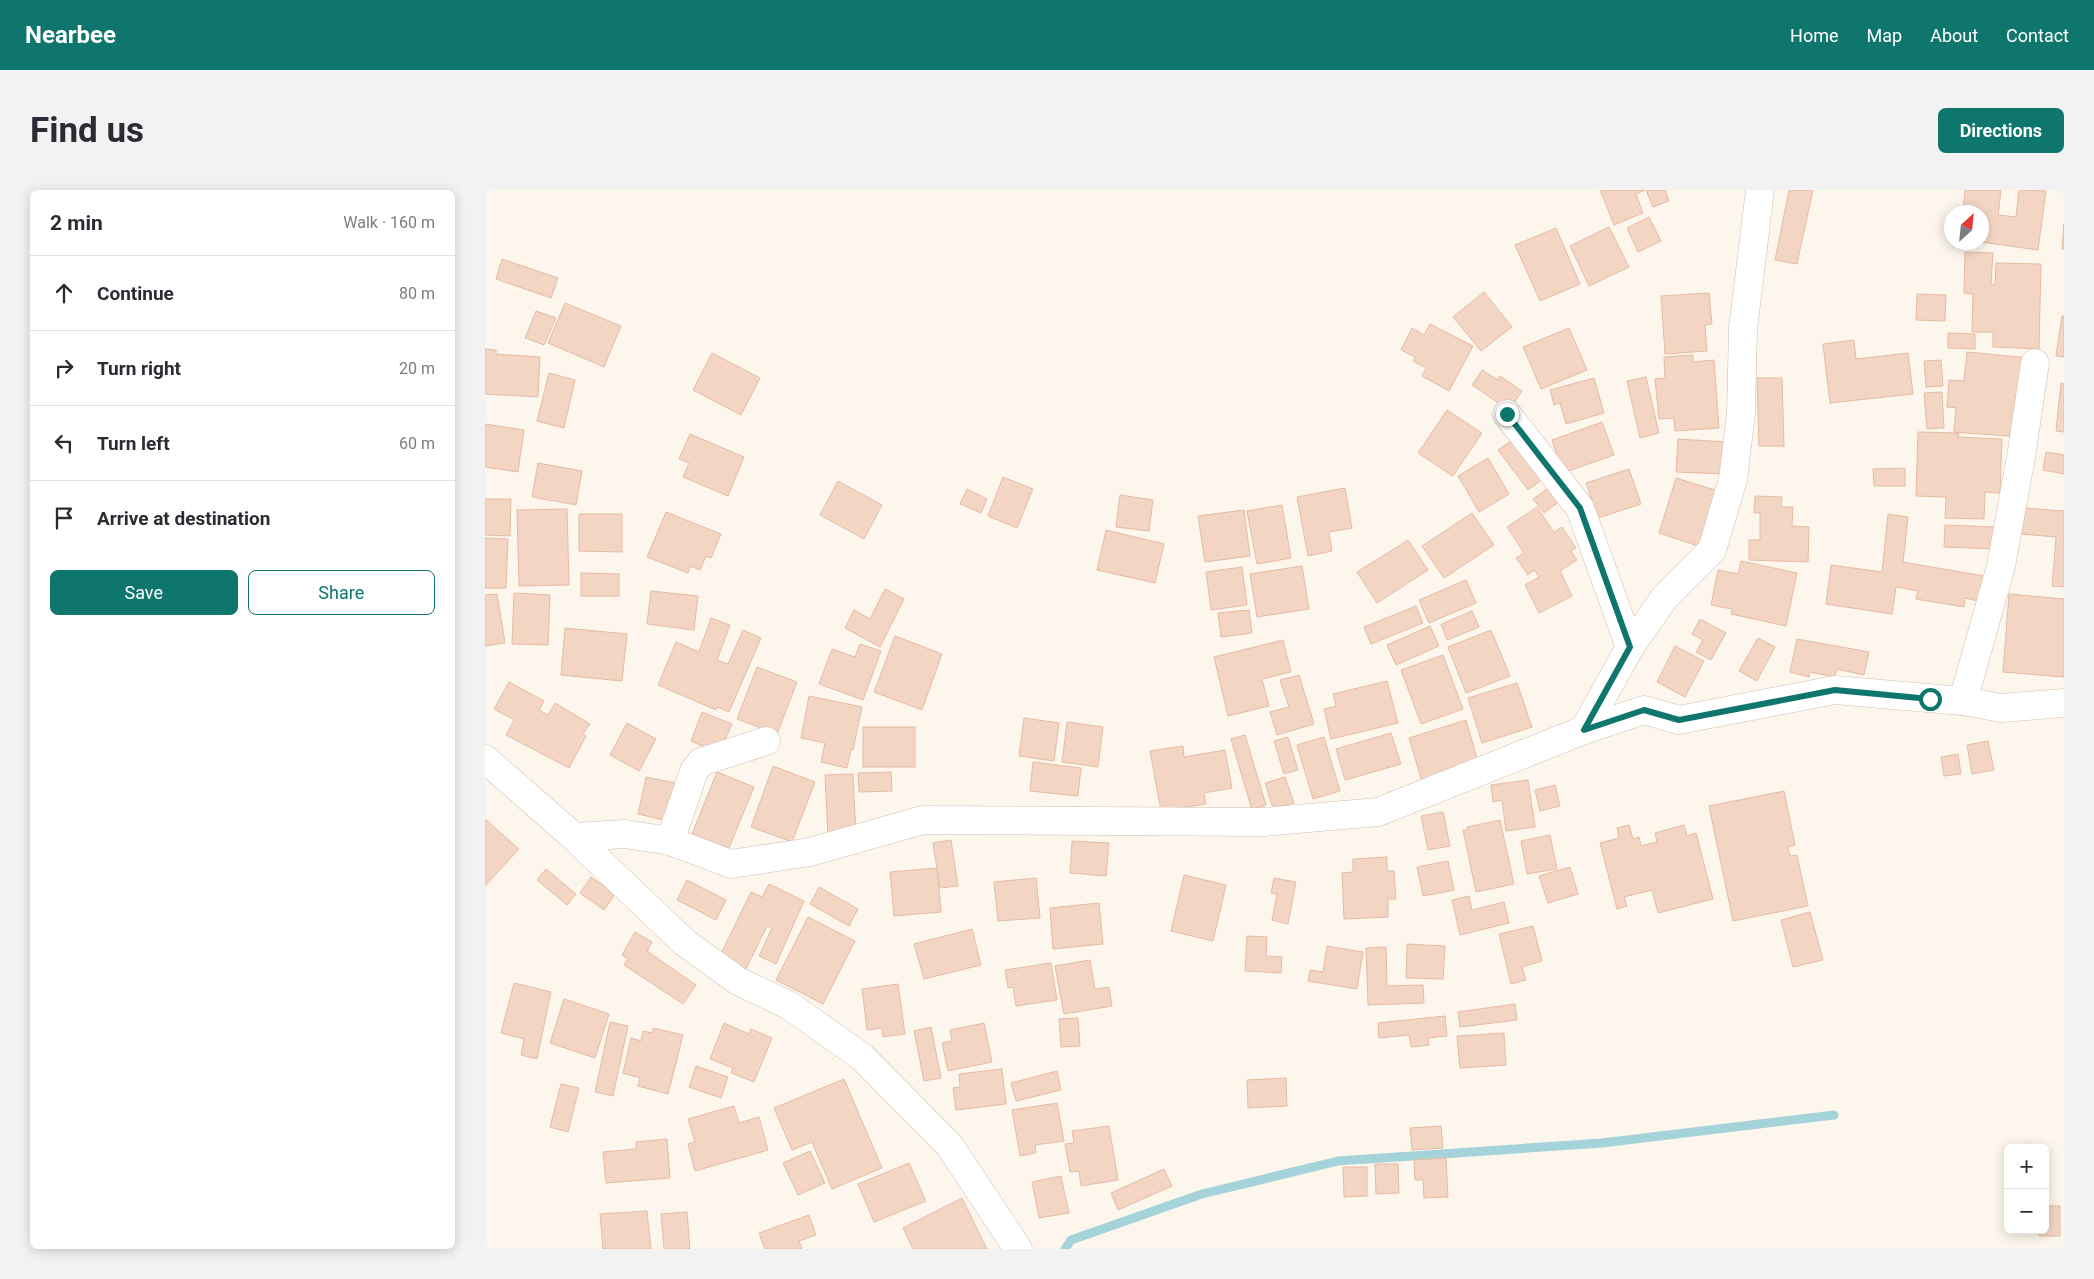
<!DOCTYPE html>
<html lang="en">
<head>
<meta charset="utf-8">
<style>
  :root { --surface:#fff; --page:#f2f2f3; --text:#2b2b33; --muted:#7c7c81; --line:#e1e1e2; --accent:#0f766e }
  body { margin:0; font-family:Roboto,sans-serif; background:var(--page); color:var(--text) }
  .controls { position:absolute; right:15px; bottom:15px; display:grid; overflow:hidden; border-radius:8px; box-shadow:0 2px 12px #0003 }
  .controls button { width:45px; height:45px; display:grid; place-items:center; padding:0; border:0; border-bottom:1px solid var(--line); background:var(--surface); color:var(--text); font:25px sans-serif }
  .compass { position:absolute; left:1459px; top:15px; width:45px; height:45px; border-radius:50%; background:var(--surface); box-shadow:0 2px 12px #0003; rotate:27deg }
  .stop { position:absolute; width:15px; height:15px; margin:-11px; border:4px solid #0f766e; border-radius:50%; background:#fff }
  .stop.end { background:#0f766e; border-color:#fff; box-shadow:0 1px 5px #0008 }
  .list { margin:0; padding:0; list-style:none }
  h2 { display:flex; justify-content:space-between; align-items:center; height:65px; margin:0; padding:0 20px; font-size:21px }
  h2 small { font-size:16px; font-weight:400; color:var(--muted) }
  .list li { display:grid; grid-template-columns:32px 1fr auto; gap:15px; align-items:center; box-sizing:border-box; height:75px; padding:0 20px; border-top:1px solid var(--line) }
  .list b { display:block; font-size:19px; white-space:nowrap }
  .list em { font-size:16px; font-style:normal; color:var(--muted) }
  .actions { display:flex; gap:10px; padding:15px 20px }
  .actions a { flex:1; padding:11px 0; border:1px solid var(--accent); border-radius:8px; text-align:center; font-size:18px; color:var(--accent) }
  .actions .main { background:var(--accent); color:#fff }
  .icon { flex:none; width:28px; height:28px; fill:none; stroke:currentColor; stroke-width:2; stroke-linecap:round; stroke-linejoin:round }
  .map { position:relative; flex:none; width:1579px; height:1059px; overflow:hidden; border-radius:8px }
  header { display:flex; align-items:center; gap:30px; box-sizing:border-box; height:70px; padding:0 25px; background:var(--accent); color:#fff }
  header strong { font-size:24px }
  nav { display:flex; gap:28px; margin-inline-start:auto; font-size:18px }
  .intro { display:flex; align-items:center; justify-content:space-between; box-sizing:border-box; height:120px; padding:0 30px }
  h1 { margin:0; font-size:35px }
  .button { padding:12px 22px; border-radius:8px; background:var(--accent); color:#fff; font-size:18px; font-weight:700 }
  main { display:flex; gap:30px; padding:0 30px }
  aside { flex:1; background:var(--surface); border-radius:8px; box-shadow:0 2px 12px #0003 }
  .map>svg:first-child { display:block }
  .lines { fill:none; stroke-linecap:round; stroke-linejoin:round }
  .stream { stroke:#a5d3da; stroke-width:9 }
  .building { fill:#f3d5c3; stroke:#e6bba3 }
  .minor-casing { stroke:#d1beb0; stroke-width:29 }
  .minor { stroke:#fff; stroke-width:28 }
  .route { stroke:#0f766e; stroke-width:6 }
</style>
</head>
<body>
<header>
<strong>Nearbee</strong>
<nav><a>Home</a><a>Map</a><a>About</a><a>Contact</a></nav>
</header>
<div class="intro"><h1>Find us</h1><a class="button">Directions</a></div>
<main>
<aside>
<h2>2 min<small>Walk · 160 m</small></h2>
<ul class="list">
<li><svg class="icon" aria-label="ahead" viewBox="0 0 24 24"><path d="M12 20V5M6 11l6-6 6 6"/></svg><div><b>Continue</b></div><em>80 m</em></li>
<li><svg class="icon" aria-label="right" viewBox="0 0 24 24"><path d="M7 20v-9h11M14 6l5 5-5 5"/></svg><div><b>Turn right</b></div><em>20 m</em></li>
<li><svg class="icon" aria-label="left" viewBox="0 0 24 24"><path d="M17 20v-9H6M10 6l-5 5 5 5"/></svg><div><b>Turn left</b></div><em>60 m</em></li>
<li><svg class="icon" aria-label="arrive" viewBox="0 0 24 24"><path d="M6 21V4h12l-3 4 3 4H6"/></svg><div><b>Arrive at destination</b></div></li>
</ul>
<div class="actions"><a class="main">Save</a><a>Share</a></div>
</aside>
<div class="map">
<svg width="1579" height="1059" viewBox="0 0 1579 1059">
  <rect width="100%" height="100%" fill="#fdf6ec"/>
  <g class="lines">
    <polyline class="stream" points="580,1059 586,1050 717,1004 853,971 1117,953 1349,925"/>
  </g>
  <g class="building">
    <polygon points="1115,0 1160,0 1151,4 1158,23 1129,35"/>
    <polygon points="1161,0 1180,0 1184,11 1168,17"/>
    <polygon points="1304,0 1328,0 1312,74 1290,70"/>
    <polygon points="1480,0 1516,0 1513,25 1531,27 1534,0 1561,1 1553,60 1496,52 1496,22 1478,22"/>
    <polygon points="1164,27 1176,51 1153,62 1142,38"/>
    <polygon points="1579,34 1579,59 1577,59"/>
    <polygon points="1124,37 1144,77 1104,96 1085,56"/>
    <polygon points="1071,38 1095,94 1055,111 1030,55"/>
    <polygon points="1480,62 1508,63 1506,94 1510,95 1511,73 1556,74 1554,159 1508,157 1508,142 1487,142 1488,104 1479,103"/>
    <polygon points="17,69 73,88 66,108 11,89"/>
    <polygon points="999,102 1027,137 996,161 968,127"/>
    <polygon points="1224,103 1227,134 1220,135 1222,161 1180,164 1176,106"/>
    <polygon points="1432,104 1461,105 1460,131 1431,130"/>
    <polygon points="80,113 136,136 119,177 63,153"/>
    <polygon points="51,121 71,128 59,155 40,148"/>
    <polygon points="1577,126 1579,126 1579,167 1571,166"/>
    <polygon points="945,134 988,156 964,201 937,186 941,178 928,171 930,167 916,160 927,138 939,145"/>
    <polygon points="1084,138 1102,180 1056,199 1038,157"/>
    <polygon points="1463,143 1490,144 1490,159 1463,158"/>
    <polygon points="1369,150 1371,169 1423,163 1428,204 1345,213 1338,154"/>
    <polygon points="0,159 11,160 11,164 55,167 53,207 0,204"/>
    <polygon points="1482,162 1545,168 1536,247 1469,242 1471,218 1462,217 1464,190 1479,191"/>
    <polygon points="227,163 275,188 256,225 208,200"/>
    <polygon points="1208,165 1208,172 1229,170 1234,238 1190,241 1189,228 1174,229 1170,189 1180,188 1179,167"/>
    <polygon points="1456,170 1458,196 1441,197 1439,171"/>
    <polygon points="997,180 1013,190 1015,186 1037,201 1024,220 987,195"/>
    <polygon points="64,183 90,190 79,238 52,231"/>
    <polygon points="1161,187 1174,243 1155,248 1142,191"/>
    <polygon points="1109,188 1119,223 1081,234 1075,213 1069,215 1065,200"/>
    <polygon points="1272,188 1297,188 1299,256 1274,256"/>
    <polygon points="1576,193 1579,194 1579,242 1571,241"/>
    <polygon points="1457,202 1459,238 1442,239 1439,203"/>
    <polygon points="962,220 997,243 968,286 933,263"/>
    <polygon points="1117,232 1129,265 1078,283 1067,250"/>
    <polygon points="0,234 39,240 33,282 0,277"/>
    <polygon points="1433,242 1474,243 1473,247 1517,249 1515,303 1500,302 1499,329 1460,328 1461,307 1431,306"/>
    <polygon points="205,244 259,267 243,306 198,287 204,273 194,269"/>
    <polygon points="1033,246 1062,286 1043,300 1013,260"/>
    <polygon points="1193,249 1242,252 1240,284 1191,282"/>
    <polygon points="1561,262 1579,265 1579,284 1558,280"/>
    <polygon points="1003,268 1024,304 994,322 973,286"/>
    <polygon points="53,273 97,281 91,315 47,307"/>
    <polygon points="1420,278 1420,296 1389,296 1388,279"/>
    <polygon points="1144,279 1156,314 1113,328 1101,293"/>
    <polygon points="518,287 548,299 532,338 503,326"/>
    <polygon points="1191,288 1237,302 1219,358 1174,343"/>
    <polygon points="353,291 397,315 379,349 335,325"/>
    <polygon points="1069,294 1079,308 1059,323 1048,309"/>
    <polygon points="860,298 867,338 844,342 847,361 823,366 812,307"/>
    <polygon points="482,299 502,309 496,323 475,314"/>
    <polygon points="635,305 668,310 664,341 631,337"/>
    <polygon points="1270,306 1297,307 1296,317 1308,317 1307,336 1324,337 1323,372 1264,370 1264,350 1275,350 1275,323 1269,323"/>
    <polygon points="0,309 26,309 25,346 0,345"/>
    <polygon points="797,315 806,368 772,374 762,321"/>
    <polygon points="1052,317 1069,342 1077,337 1091,358 1086,361 1092,370 1075,381 1087,406 1054,423 1040,395 1054,387 1049,380 1043,385 1031,368 1039,363 1022,337"/>
    <polygon points="1539,318 1579,321 1579,397 1567,396 1571,347 1536,344"/>
    <polygon points="82,319 84,395 34,396 32,320"/>
    <polygon points="759,320 765,366 720,372 713,326"/>
    <polygon points="181,322 236,344 226,368 221,366 215,380 205,376 203,383 162,367"/>
    <polygon points="987,323 1009,355 959,388 937,356"/>
    <polygon points="94,324 137,324 137,362 94,361"/>
    <polygon points="1403,324 1423,327 1418,372 1504,387 1499,412 1480,408 1479,417 1431,409 1433,401 1411,397 1407,424 1341,414 1346,375 1397,382"/>
    <polygon points="1460,335 1510,337 1510,359 1459,357"/>
    <polygon points="621,340 679,354 670,393 612,380"/>
    <polygon points="0,348 23,349 21,398 0,398"/>
    <polygon points="923,350 943,380 892,413 872,382"/>
    <polygon points="1256,371 1312,383 1301,436 1246,424 1247,419 1226,415 1233,380 1253,384"/>
    <polygon points="817,376 824,419 772,427 765,384"/>
    <polygon points="757,377 762,415 726,420 721,382"/>
    <polygon points="96,383 134,384 134,406 96,406"/>
    <polygon points="981,390 991,413 944,433 934,410"/>
    <polygon points="400,399 419,409 395,457 360,438 369,420 385,429"/>
    <polygon points="166,401 213,406 209,440 162,434"/>
    <polygon points="29,403 65,405 63,455 27,454"/>
    <polygon points="12,404 20,453 0,456 0,405"/>
    <polygon points="1524,404 1579,409 1579,487 1518,482"/>
    <polygon points="931,416 938,433 886,454 879,437"/>
    <polygon points="764,420 767,443 736,447 733,423"/>
    <polygon points="987,421 994,437 962,450 956,434"/>
    <polygon points="226,428 245,435 232,470 243,474 258,440 276,448 244,522 232,517 231,520 173,495 191,452 214,462"/>
    <polygon points="1215,429 1241,443 1226,470 1211,462 1218,450 1207,444"/>
    <polygon points="945,436 954,456 911,475 902,455"/>
    <polygon points="80,438 142,444 137,491 76,485"/>
    <polygon points="1006,440 1025,486 981,503 963,457"/>
    <polygon points="410,446 457,464 437,520 389,502"/>
    <polygon points="1273,448 1290,457 1272,491 1254,481"/>
    <polygon points="1312,449 1384,462 1379,485 1352,479 1350,487 1325,482 1324,487 1305,482"/>
    <polygon points="798,450 806,482 777,489 784,516 743,526 729,467"/>
    <polygon points="375,454 396,461 378,510 334,494 347,459 370,467"/>
    <polygon points="1190,456 1219,471 1200,507 1172,492"/>
    <polygon points="958,465 978,519 936,534 916,480"/>
    <polygon points="272,477 312,492 292,544 252,529"/>
    <polygon points="814,485 829,534 792,545 785,522 804,517 795,490"/>
    <polygon points="902,491 913,533 846,549 839,519 851,516 848,504"/>
    <polygon points="24,492 59,511 54,520 63,525 70,513 105,534 98,544 101,546 84,578 21,545 29,530 9,519"/>
    <polygon points="1032,493 1047,537 997,553 983,508"/>
    <polygon points="324,506 377,517 368,560 366,560 362,578 336,572 340,553 316,548"/>
    <polygon points="217,522 247,534 234,563 206,551"/>
    <polygon points="539,528 574,533 569,571 534,566"/>
    <polygon points="981,530 994,575 937,592 924,548"/>
    <polygon points="582,532 618,537 613,577 577,572"/>
    <polygon points="142,533 171,549 154,581 125,565"/>
    <rect x="378" y="537" width="52" height="40"/>
    <polygon points="906,543 916,574 860,590 851,559"/>
    <polygon points="760,545 781,615 767,620 746,549"/>
    <polygon points="803,547 813,580 799,584 789,551"/>
    <polygon points="839,547 855,601 828,609 812,555"/>
    <polygon points="1503,551 1509,580 1487,584 1482,555"/>
    <polygon points="698,556 699,567 740,560 747,598 719,603 721,614 676,621 665,561"/>
    <polygon points="1473,564 1476,584 1459,586 1456,567"/>
    <polygon points="548,572 596,578 593,606 545,601"/>
    <polygon points="288,576 330,592 307,652 266,637"/>
    <polygon points="232,582 269,597 244,658 207,644"/>
    <polygon points="406,582 407,601 374,602 373,583"/>
    <polygon points="368,584 371,645 343,646 340,585"/>
    <polygon points="161,587 195,594 187,632 153,624"/>
    <polygon points="800,587 809,613 788,618 780,593"/>
    <polygon points="1043,590 1050,637 1021,641 1017,610 1008,612 1006,595"/>
    <polygon points="1070,595 1075,616 1055,621 1050,600"/>
    <polygon points="1299,601 1310,655 1303,657 1305,666 1312,665 1323,716 1248,731 1224,616"/>
    <polygon points="958,622 965,656 943,660 936,626"/>
    <polygon points="0,629 34,659 0,696"/>
    <polygon points="1015,630 1029,694 991,702 978,640 982,640 982,637"/>
    <polygon points="1144,635 1148,649 1154,647 1156,656 1172,652 1170,643 1199,635 1202,646 1211,643 1228,709 1173,723 1167,700 1139,707 1142,716 1132,719 1115,653 1134,648 1132,638"/>
    <polygon points="1065,645 1072,679 1042,684 1036,651"/>
    <polygon points="466,650 473,696 455,698 448,653"/>
    <polygon points="587,651 624,653 621,686 585,683"/>
    <polygon points="902,667 902,681 909,681 911,709 903,709 903,727 859,729 857,683 868,682 868,669"/>
    <polygon points="963,671 969,700 938,706 932,677"/>
    <polygon points="1085,677 1093,704 1063,713 1054,686"/>
    <polygon points="452,678 456,722 409,726 405,682"/>
    <polygon points="61,679 91,704 82,715 52,690"/>
    <polygon points="699,685 741,695 728,751 686,741"/>
    <polygon points="106,687 130,704 119,720 95,703"/>
    <polygon points="551,688 555,728 513,731 509,692"/>
    <polygon points="789,688 811,692 803,734 787,730 792,704 786,703"/>
    <polygon points="202,690 241,710 231,730 192,710"/>
    <polygon points="284,694 319,711 291,774 274,766 287,738 282,736 258,785 232,772 266,702 277,707"/>
    <polygon points="334,697 373,719 364,736 325,714"/>
    <polygon points="984,706 987,720 1019,712 1024,733 975,745 967,710"/>
    <polygon points="614,713 618,754 568,759 565,718"/>
    <polygon points="1325,722 1338,770 1308,777 1296,730"/>
    <polygon points="323,727 370,751 338,814 291,790"/>
    <polygon points="1048,736 1057,771 1037,777 1041,790 1026,794 1014,744"/>
    <polygon points="487,739 496,775 439,789 429,754"/>
    <polygon points="150,742 167,752 162,761 211,795 198,814 139,775 143,769 137,765"/>
    <polygon points="762,746 782,747 781,766 797,767 796,783 760,781"/>
    <polygon points="922,754 960,756 958,789 921,788"/>
    <polygon points="842,756 878,762 872,799 823,791 825,780 838,782"/>
    <polygon points="901,757 902,796 938,795 939,813 883,815 881,758"/>
    <polygon points="605,770 610,799 624,797 627,816 579,824 570,776"/>
    <polygon points="566,773 572,810 531,816 528,797 523,798 520,780"/>
    <polygon points="29,793 66,802 52,869 36,865 39,849 16,843"/>
    <polygon points="413,794 420,844 398,847 397,838 382,840 377,799"/>
    <polygon points="79,809 124,824 110,868 65,853"/>
    <polygon points="1030,814 1032,830 975,837 973,822"/>
    <polygon points="960,826 962,846 943,848 944,855 926,857 924,845 894,848 893,833"/>
    <polygon points="593,828 595,856 576,857 574,829"/>
    <polygon points="125,832 143,836 128,906 110,902"/>
    <polygon points="239,833 264,844 266,839 287,848 269,892 246,883 248,878 225,869"/>
    <polygon points="499,833 507,872 463,881 457,853 467,851 465,840"/>
    <polygon points="446,837 456,888 439,891 429,841"/>
    <polygon points="168,838 198,845 183,904 153,896 155,888 138,883 146,848 156,851 158,841 167,843"/>
    <polygon points="1019,843 1021,875 975,878 972,846"/>
    <polygon points="211,876 243,887 236,908 204,897"/>
    <polygon points="517,879 521,914 471,920 468,898 475,897 474,884"/>
    <polygon points="572,881 576,900 531,911 526,893"/>
    <polygon points="801,888 802,916 763,918 762,890"/>
    <polygon points="359,889 397,978 347,999 327,952 307,960 289,918"/>
    <polygon points="76,894 94,898 83,942 65,937"/>
    <polygon points="572,913 579,951 550,955 551,963 535,966 527,920"/>
    <polygon points="249,916 254,933 274,927 283,960 210,981 203,954 210,952 203,929"/>
    <polygon points="624,936 633,990 596,996 594,981 585,982 580,954 589,953 587,941"/>
    <polygon points="956,936 958,958 927,960 925,938"/>
    <polygon points="182,949 185,988 121,993 118,962 151,959 151,952"/>
    <polygon points="325,961 340,993 313,1005 298,973"/>
    <polygon points="961,968 963,1007 939,1008 938,990 930,990 929,970"/>
    <polygon points="424,973 441,1011 389,1032 373,994"/>
    <polygon points="890,974 913,974 914,1003 891,1004"/>
    <polygon points="858,977 882,977 882,1006 859,1007"/>
    <polygon points="679,979 687,996 633,1020 626,1003"/>
    <polygon points="576,986 584,1023 554,1028 547,992"/>
    <polygon points="477,1008 502,1059 428,1059 418,1038"/>
    <polygon points="1560,1016 1575,1016 1575,1046 1554,1046 1554,1040 1560,1040"/>
    <polygon points="162,1021 166,1059 118,1059 115,1024"/>
    <polygon points="202,1022 205,1059 179,1059 176,1024"/>
    <polygon points="324,1025 331,1045 314,1051 317,1059 280,1059 274,1043"/>
  </g>
  <g class="lines">
    <g class="minor-casing">
      <g id="minor">
        <polyline points="1022,224 1095,318 1145,457"/>
        <polyline points="1478,511 1516,376 1536,267 1550,173"/>
        <polyline points="1099,540 1145,457 1180,407 1227,360 1248,289 1256,224 1258,139 1275,0"/>
        <polyline points="0,569 89,647 199,752 253,791 305,816 377,867 465,956 533,1059"/>
        <polyline points="89,647 140,644 185,651 246,674 325,662 438,630 778,632 893,622 1099,540 1159,520 1194,530 1350,500 1478,511 1516,518 1579,513"/>
        <polyline points="185,651 209,581 216,572 281,551"/>
      </g>
    </g>
    <use href="#minor" class="minor"/>
  </g>
  <g class="lines">
    <polyline class="route" points="1022,224 1095,318 1145,457 1099,540 1159,520 1194,530 1350,500 1445,509"/>
  </g>
</svg>
<div class="controls">
<button>+</button>
<button>−</button>
</div>
<svg class="compass" viewBox="-18 -18 36 36"><path d="M0-13l5 13h-10z" fill="#e53935"/><path d="M0 13l5-13h-10z" fill="#7c7c81"/></svg>
<div class="stop" style="left:1445px;top:509px"></div>
<div class="stop end" style="left:1022px;top:224px"></div>
</div>
</main>
</body>
</html>
